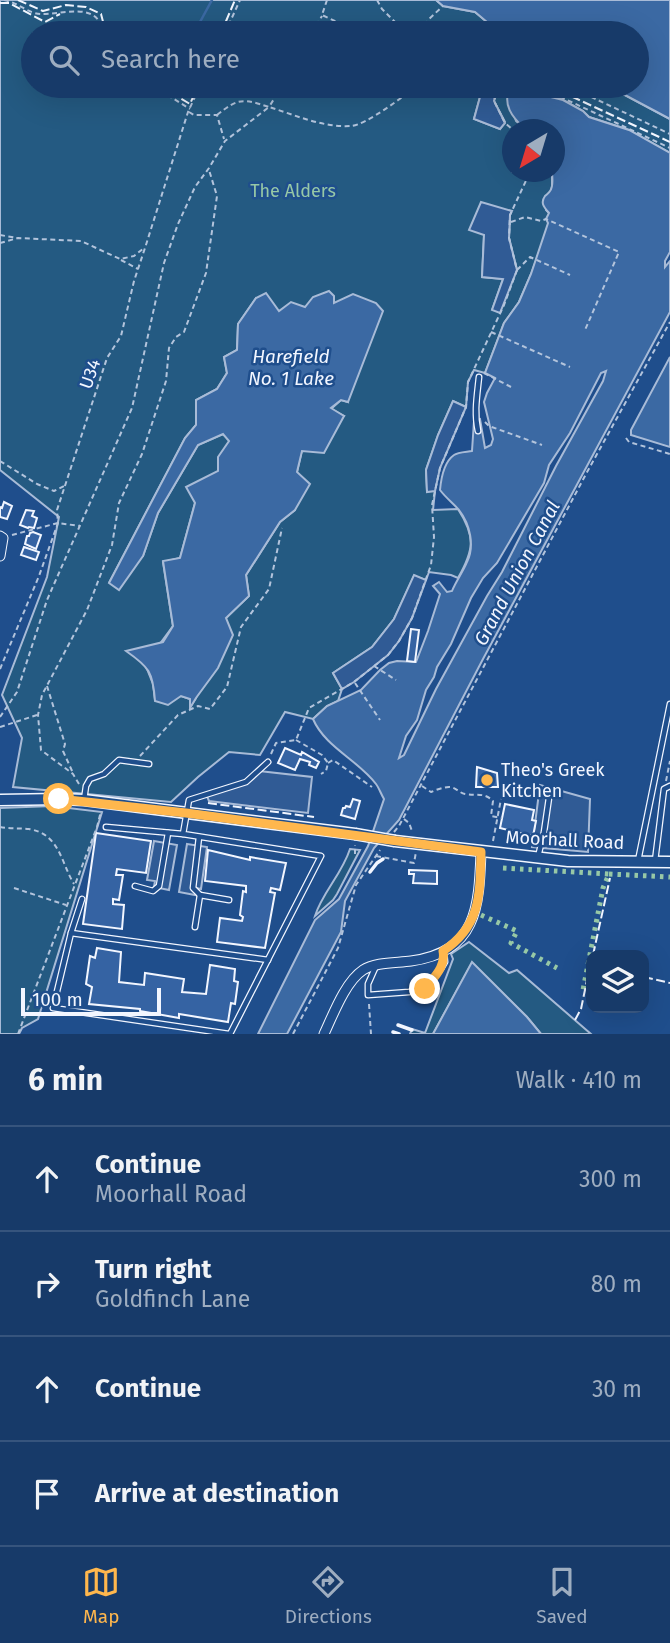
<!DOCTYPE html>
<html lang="en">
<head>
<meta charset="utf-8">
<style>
  :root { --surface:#173a69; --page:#244571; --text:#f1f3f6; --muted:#9eadc0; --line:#36547d; --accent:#ffb74d }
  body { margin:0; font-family:"Fira Sans",sans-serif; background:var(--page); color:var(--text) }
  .controls { position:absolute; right:21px; bottom:21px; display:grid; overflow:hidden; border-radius:14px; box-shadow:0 7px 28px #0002 }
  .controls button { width:63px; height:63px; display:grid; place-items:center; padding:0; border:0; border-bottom:2px solid var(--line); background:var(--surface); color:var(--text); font:35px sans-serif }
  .compass { position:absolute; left:502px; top:119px; width:63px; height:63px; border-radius:50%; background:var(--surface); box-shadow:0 7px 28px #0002; rotate:218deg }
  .scale { position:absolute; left:21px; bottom:18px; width:140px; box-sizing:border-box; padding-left:7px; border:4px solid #f2f6ff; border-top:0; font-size:19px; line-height:24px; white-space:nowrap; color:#f2f6ff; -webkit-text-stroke:5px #1f4e8c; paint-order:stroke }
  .stop { position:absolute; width:21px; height:21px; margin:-16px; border:5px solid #ffb74d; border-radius:50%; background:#fff }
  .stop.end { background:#ffb74d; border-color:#fff; box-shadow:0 2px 7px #0008 }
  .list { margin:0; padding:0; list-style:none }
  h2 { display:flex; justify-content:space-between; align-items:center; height:91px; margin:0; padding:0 28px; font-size:30px }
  h2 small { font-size:23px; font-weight:400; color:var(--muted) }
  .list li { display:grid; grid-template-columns:46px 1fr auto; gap:21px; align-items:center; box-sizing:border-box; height:105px; padding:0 28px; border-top:2px solid var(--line) }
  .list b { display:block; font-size:26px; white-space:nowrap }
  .list p { margin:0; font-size:23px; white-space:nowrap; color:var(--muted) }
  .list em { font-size:23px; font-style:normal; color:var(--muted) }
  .icon { flex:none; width:38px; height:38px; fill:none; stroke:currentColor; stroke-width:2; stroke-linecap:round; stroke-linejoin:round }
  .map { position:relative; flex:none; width:670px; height:1034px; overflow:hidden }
  .search { position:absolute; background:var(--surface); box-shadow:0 7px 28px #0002; left:21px; right:21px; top:21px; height:77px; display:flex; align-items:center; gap:18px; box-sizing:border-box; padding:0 24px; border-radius:38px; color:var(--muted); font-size:26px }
  .sheet { height:511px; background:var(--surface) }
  nav { display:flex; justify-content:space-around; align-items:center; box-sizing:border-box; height:98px; border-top:2px solid var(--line); background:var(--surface); font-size:19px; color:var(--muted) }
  nav a { display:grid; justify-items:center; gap:4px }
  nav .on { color:var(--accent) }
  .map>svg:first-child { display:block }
  .green { fill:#245a82; stroke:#a8bbd7; stroke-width:2; fill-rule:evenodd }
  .parking { fill:#305b95; stroke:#a8bbd7; stroke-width:2 }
  .water { fill:#3b69a3; stroke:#a8bbd7; stroke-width:2; fill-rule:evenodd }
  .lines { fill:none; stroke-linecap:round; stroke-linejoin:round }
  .stream { stroke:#3b69a3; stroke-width:2.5 }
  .building { fill:#3563a3; stroke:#f2f6ff; stroke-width:2 }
  .service-casing { stroke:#f2f6ff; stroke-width:7 }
  .minor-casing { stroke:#f2f6ff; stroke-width:11 }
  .tertiary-casing { stroke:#f2f6ff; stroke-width:13 }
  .path { stroke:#b3c4dc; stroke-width:2; stroke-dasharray:5 3.5; stroke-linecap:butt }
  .service { stroke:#1f4e8c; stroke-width:4.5 }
  .minor { stroke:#1f4e8c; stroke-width:9 }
  .tertiary { stroke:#1f4e8c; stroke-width:10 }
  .tertiary-bridge-casing { stroke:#f2f6ff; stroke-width:13; stroke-linecap:butt }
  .tertiary-bridge { stroke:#1f4e8c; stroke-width:10 }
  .hedge { stroke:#97c8a6; stroke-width:5; stroke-dasharray:3.5 5; stroke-linecap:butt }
  .fence { stroke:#f2f6ff; stroke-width:2; stroke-dasharray:9 3.5; stroke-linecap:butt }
  .wall { stroke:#f2f6ff; stroke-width:3.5 }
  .route { stroke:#ffb74d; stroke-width:9 }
  .poi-dot { fill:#ffb74d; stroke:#1f4e8c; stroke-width:2.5 }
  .labels { text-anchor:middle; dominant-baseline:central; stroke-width:5; stroke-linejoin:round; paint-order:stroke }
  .park-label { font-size:18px; fill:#97c8a6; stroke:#1f4e8c }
  .street-label { font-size:18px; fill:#f2f6ff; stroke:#1f4e8c }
  .poi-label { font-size:18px; fill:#f2f6ff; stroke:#1f4e8c; text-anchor:start }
  .water-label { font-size:19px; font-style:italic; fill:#f2f6ff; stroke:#1f4e8c }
</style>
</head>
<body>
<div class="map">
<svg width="670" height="1034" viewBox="0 0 670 1034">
  <rect width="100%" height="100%" fill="#1f4e8c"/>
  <g class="green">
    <path d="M0,0H436L443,6L475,12L500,33H33V86H483L474,119L500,129L505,122L494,101L498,86H511L507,92L516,121L525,129L512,130V172H552V187L546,210L549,213V223L542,244L531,274L519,302L504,323L485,373L474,370L468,382L466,407L453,401L438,435L426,470L427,491H435L433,510L458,509C476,537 474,550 458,578L451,575L429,572L426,580L414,576L394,619L372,647L333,673L342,689L338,701L327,706L313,719L285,712L260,755L229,752L198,777L171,802L13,787L22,738L2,695L47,577L59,517L0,470ZM510,215L509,238L517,270L492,310L503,279L482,277L484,235ZM256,298L278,311L334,303L348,402L341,400L331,409L344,416L302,450L297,472L295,510L280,522L246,575L249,596L226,618L196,698L191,706L190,699L181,696L155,700L153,684L145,664L173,626L163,562L180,558L195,503L218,471L219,457L230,441L223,434L198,445L158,513L143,556L109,583L185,438L196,425V400L217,389L227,373L224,357L237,350L238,324Z"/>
    <polygon points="529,86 608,86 670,119 670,153 629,130 589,117 583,111 563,100 542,93"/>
    <polygon points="52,806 102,812 38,1019 22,1028 19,1034 0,1034 0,808"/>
    <path d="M350,849L360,850L337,894L333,900L315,916C322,893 342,874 350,849Z"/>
    <polygon points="469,942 509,973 517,970 591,1034 541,1034 527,1017 472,963 433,1034 410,1034 412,1029 425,1033 453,959 451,954"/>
  </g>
  <g class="parking">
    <polygon points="483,86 498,86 494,101 505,123 500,129 474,119"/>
    <polygon points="481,202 512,211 510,215 509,238 517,270 500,313 492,310 503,279 482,277 484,235 469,230"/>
    <polygon points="453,401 466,407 440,468 435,491 427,492 426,470 438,435"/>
    <polygon points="414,575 426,580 412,618 399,641 388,655 354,682 342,689 333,673 372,647 394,619"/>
    <polygon points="259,771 312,777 308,813 209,801 206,794 246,782"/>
    <polygon points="540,785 590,799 588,852 532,847"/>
    <polygon points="154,841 177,845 169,890 154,887 155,881 147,880"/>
    <polygon points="187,844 207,847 201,889 196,888 195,895 179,892"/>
  </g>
  <g class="water">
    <polygon points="436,0 670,0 670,119 608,86 637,86 637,33 500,33 475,12 443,6"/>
    <path d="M510,86H529L551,97L563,100L583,111L589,117L629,130L670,153V252L665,261V267L670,261V312L483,659L399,820L374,848L345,901L341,932L287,1034H258L315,920L339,899L368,846L384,799C381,794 379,788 376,784C358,760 325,747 313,719L327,706L361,690L380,670L389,663L397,661L416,662L428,631L440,594L433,586L439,582L447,592L452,591C456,581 463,572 467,562C475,546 470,524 459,510C453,503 446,498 440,490C441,479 444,462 454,455C458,452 467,452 472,451L474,421L480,419L485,448L491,445L493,439L484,402L487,393L495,378L485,373L504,323L519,302L531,274L548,223L546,219L549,213C544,207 540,203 545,196C547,194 549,193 550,191C554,186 552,177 552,172H554V130L525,129C512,117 502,105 510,86ZM606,371L603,381L556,466L502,572L487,596L436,689L404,755L399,758L406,736L417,720L426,690L434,677L437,667L451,644L471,598L483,578L497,563L544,483L549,465L570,433L601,373Z"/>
    <path d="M329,291L334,296V303L353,294L376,303L383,311L348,402L341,400L331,408L344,416L324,453L302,451L297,472L310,484L295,510L280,522L246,575L249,596L226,618L233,635L218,668L196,698L190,708V699L181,696L168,705L155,701C153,672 149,667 126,651L163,642L173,626L163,561L180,558L195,503L186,487L218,471V457L229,441L223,434L198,445L158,513L143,556L119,590L109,583L185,438L196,425V400L217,389L227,373L224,357L237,350L238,324L256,298L266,293L279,311L291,302L305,307L313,297Z"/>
    <polygon points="670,357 670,447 631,435 631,430"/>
    <polygon points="472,962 527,1017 541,1034 433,1034"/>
  </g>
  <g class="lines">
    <polyline class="stream" points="194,33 212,0"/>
  </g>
  <g class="building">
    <polygon points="4,502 12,506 7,519 0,517 0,507 2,508"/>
    <polygon points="26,510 34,511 32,516 37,518 34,528 29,527 28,528 20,525"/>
    <polygon points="33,532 41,535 36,549 25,544 27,536 29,536 30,533"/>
    <polygon points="24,547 39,552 36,560 21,555"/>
    <polygon points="411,629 419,630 415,662 407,661"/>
    <polygon points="285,748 301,755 302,752 319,762 316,768 309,765 310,762 300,759 295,770 278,763"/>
    <polygon points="477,767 497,773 498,787 476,787"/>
    <polygon points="353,799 360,801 355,819 341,815 343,808 345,808 346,806 350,807"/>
    <polygon points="505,804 534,810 532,820 536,821 533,836 500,828"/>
    <polygon points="96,833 151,841 146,873 117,869 116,875 123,875 119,900 113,899 113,904 124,905 122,929 83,924"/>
    <polygon points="208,850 250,860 250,857 286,863 280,890 271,888 270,892 275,893 265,948 217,942 220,918 242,921 243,917 240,915 243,891 246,892 246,886 205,881"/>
    <polygon points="409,870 437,871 437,884 413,883 414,874 409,874"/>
    <polygon points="97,948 121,952 119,982 144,985 145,973 184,979 182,992 206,994 210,965 235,969 234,981 238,982 235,1004 231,1003 228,1022 179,1014 179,1018 140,1011 140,1009 89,1004 92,987 86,984 90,956 95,958"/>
  </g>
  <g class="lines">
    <g class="service-casing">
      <g id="service">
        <path d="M478,431C474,413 477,396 479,377"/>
        <polyline points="84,800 86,786 90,779 104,774 119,760 149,764"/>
        <polyline points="106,827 183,834"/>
        <polyline points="199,837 193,888 200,895 229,900"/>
        <polyline points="538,857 544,832 550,791"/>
        <polyline points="638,861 670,704"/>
        <polyline points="655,861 664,789 670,786"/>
        <polyline points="135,886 153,891 159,886 168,833"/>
        <polyline points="82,899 71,933 53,1008 229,1034"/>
        <polyline points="195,927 200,895"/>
        <polyline points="71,933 268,960"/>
        <polyline points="376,966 368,984 368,995 409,992 425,989 442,967 445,962 444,952"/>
        <polyline points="230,1034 321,856 183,834 189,800 246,782 268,762"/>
      </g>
    </g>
    <g class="minor-casing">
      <g id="minor">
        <polyline points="0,536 3,538 0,556"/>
        <path d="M324,1034C333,1015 345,982 363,970C375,962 397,963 411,961C477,952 479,907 481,852"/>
      </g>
    </g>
    <g class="tertiary-casing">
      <g id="tertiary">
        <polyline points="0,800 59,799 84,800 355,834"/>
        <polyline points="395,841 568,861 670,862"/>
      </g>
    </g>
    <g class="path">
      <path d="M4,0C17,2 29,14 41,14C62,15 99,0 103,33"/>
      <polyline points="327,0 322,15 361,33"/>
      <polyline points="377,0 382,9 406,33"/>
      <polyline points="225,33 240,0"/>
      <polyline points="312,33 322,16"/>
      <polyline points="421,33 429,19 443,6"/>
      <polyline points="153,86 190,109"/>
      <polyline points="498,86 494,101 505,123 513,130"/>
      <polyline points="537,86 670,148"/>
      <polyline points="568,86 670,134"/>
      <polyline points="189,112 194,115 217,115 224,139"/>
      <path d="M217,115C239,97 244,99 269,107L282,86"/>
      <polyline points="511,222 525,217 541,221 546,219 619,252 585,330"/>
      <polyline points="0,235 17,238"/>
      <polyline points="0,243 18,238 81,241 120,259 134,256 144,248"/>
      <polyline points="121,260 138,269"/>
      <polyline points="517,270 530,257 570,275"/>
      <polyline points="491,332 570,367"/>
      <polyline points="484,373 511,387"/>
      <polyline points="485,422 489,426 542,445"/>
      <polyline points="626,438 629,442 670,454"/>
      <polyline points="0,461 37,484 54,491 64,486"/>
      <polyline points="12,535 58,523 80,526"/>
      <polyline points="374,666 396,680"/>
      <polyline points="0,669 39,576 58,523 57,510 107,358 121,336 134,281 145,248 188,112 200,86"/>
      <polyline points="355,683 380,720"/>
      <polyline points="47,686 65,744 63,751 73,773"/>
      <path d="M0,717L17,692L47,600L132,408L164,263L178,224L195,187L209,168L225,141L269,107C295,115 324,128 351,126C366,125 404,96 417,86"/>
      <polyline points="0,727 37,715"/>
      <polyline points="296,740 322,755 328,763 326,771 321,774"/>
      <polyline points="271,754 276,743 296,740 309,708 354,682 388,655 399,641 412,618 431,565 434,537 432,505 440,468 466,407 468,382 504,305 517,270 509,238 510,215 530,172"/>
      <polyline points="140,756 178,715 198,706 210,709 227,687 241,627 269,589 282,528"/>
      <polyline points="328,763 333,760 372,787"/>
      <polyline points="666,781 670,761"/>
      <polyline points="79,784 73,774 41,750 38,715 42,695 87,610 112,545 119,503 142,454 166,381 169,348 176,337 184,332 206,273 217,196 209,170"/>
      <path d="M422,786L431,792C436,790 443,787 449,787C456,787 459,793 465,794C477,796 484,792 493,801L491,816L502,818"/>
      <polyline points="404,819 409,823 412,831"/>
      <path d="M0,827C10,829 19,828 29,829C60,834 61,863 74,884"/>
      <polyline points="394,832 399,826 586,474 670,322"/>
      <polyline points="493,841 501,799"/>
      <polyline points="355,854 355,845"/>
      <polyline points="376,856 414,863 416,852"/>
      <polyline points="14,888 66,905"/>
      <polyline points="369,1004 371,1034"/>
      <polyline points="18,1034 97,827 101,811"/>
      <polyline points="293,1034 338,948 356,885 380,850"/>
    </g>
    <use href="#service" class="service"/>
    <use href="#minor" class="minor"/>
    <use href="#tertiary" class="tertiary"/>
    <g class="tertiary-bridge-casing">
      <polyline id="tertiary-bridge" points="355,834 395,841"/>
    </g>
    <use href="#tertiary-bridge" class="tertiary-bridge"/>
    <g class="hedge">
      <polyline points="503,868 609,874 603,888 583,990"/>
      <polyline points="609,874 670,877"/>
      <polyline points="481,915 517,931 511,943 557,968"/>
    </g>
    <g class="fence">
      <polyline points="18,0 43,11 66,5 86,7 101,14 106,33"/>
      <polyline points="0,3 9,3 45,22 60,14"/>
      <polyline points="221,33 235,0"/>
      <polyline points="160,86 190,104 198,86"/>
      <polyline points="549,86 670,142"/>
      <polyline points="208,803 314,817"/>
      <polyline points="593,955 610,878"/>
      <polyline points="644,977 670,983"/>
      <polyline points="575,1020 581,1009 591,961"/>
    </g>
    <g class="wall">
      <polyline points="370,872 377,863 383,859"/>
      <polyline points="398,1025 412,1030"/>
      <polyline points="393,1032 399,1034"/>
    </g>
  </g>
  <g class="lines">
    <path class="route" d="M59,799L186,813L481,852C480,894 481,926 443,951C446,967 434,977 425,989"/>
  </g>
  <circle class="poi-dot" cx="487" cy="780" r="7"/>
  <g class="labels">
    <g class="park-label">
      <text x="293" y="191">The Alders</text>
    </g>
    <g class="street-label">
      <text transform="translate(90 374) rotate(-71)">U34</text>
      <text transform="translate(565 840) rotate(3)">Moorhall Road</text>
    </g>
    <g class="poi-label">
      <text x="501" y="770">Theo's Greek<tspan x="501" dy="21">Kitchen</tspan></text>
    </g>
    <g class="water-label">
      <text x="291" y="356">Harefield<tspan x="291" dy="22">No. 1 Lake</tspan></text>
      <text transform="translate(517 573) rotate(-62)">Grand Union Canal</text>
    </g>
  </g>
</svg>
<div class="controls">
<button><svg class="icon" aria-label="layers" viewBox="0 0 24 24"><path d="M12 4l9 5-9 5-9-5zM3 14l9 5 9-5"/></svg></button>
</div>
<svg class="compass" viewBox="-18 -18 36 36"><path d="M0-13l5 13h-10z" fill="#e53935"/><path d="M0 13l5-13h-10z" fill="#9eadc0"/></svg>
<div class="scale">100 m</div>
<div class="stop" style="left:59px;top:799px"></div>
<div class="stop end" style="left:425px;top:989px"></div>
<div class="search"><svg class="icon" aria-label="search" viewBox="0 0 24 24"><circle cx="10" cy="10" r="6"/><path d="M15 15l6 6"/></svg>Search here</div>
</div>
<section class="sheet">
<h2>6 min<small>Walk · 410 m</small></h2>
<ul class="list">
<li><svg class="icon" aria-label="ahead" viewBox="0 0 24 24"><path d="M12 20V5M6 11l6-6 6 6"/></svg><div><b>Continue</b><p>Moorhall Road</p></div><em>300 m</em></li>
<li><svg class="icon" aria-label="right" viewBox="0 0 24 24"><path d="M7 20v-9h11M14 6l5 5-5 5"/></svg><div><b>Turn right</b><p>Goldfinch Lane</p></div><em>80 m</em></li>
<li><svg class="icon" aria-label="ahead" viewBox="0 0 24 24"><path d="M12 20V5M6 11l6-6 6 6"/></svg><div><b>Continue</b></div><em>30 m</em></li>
<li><svg class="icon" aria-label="arrive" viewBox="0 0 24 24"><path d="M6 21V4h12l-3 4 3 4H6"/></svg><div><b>Arrive at destination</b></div></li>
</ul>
</section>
<nav>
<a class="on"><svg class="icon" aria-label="map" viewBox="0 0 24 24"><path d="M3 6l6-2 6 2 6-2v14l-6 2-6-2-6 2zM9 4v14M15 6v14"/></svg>Map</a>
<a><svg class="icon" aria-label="directions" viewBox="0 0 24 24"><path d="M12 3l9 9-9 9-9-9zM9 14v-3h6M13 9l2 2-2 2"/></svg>Directions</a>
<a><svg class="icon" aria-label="saved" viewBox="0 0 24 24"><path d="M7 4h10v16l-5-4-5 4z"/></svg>Saved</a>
</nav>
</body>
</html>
